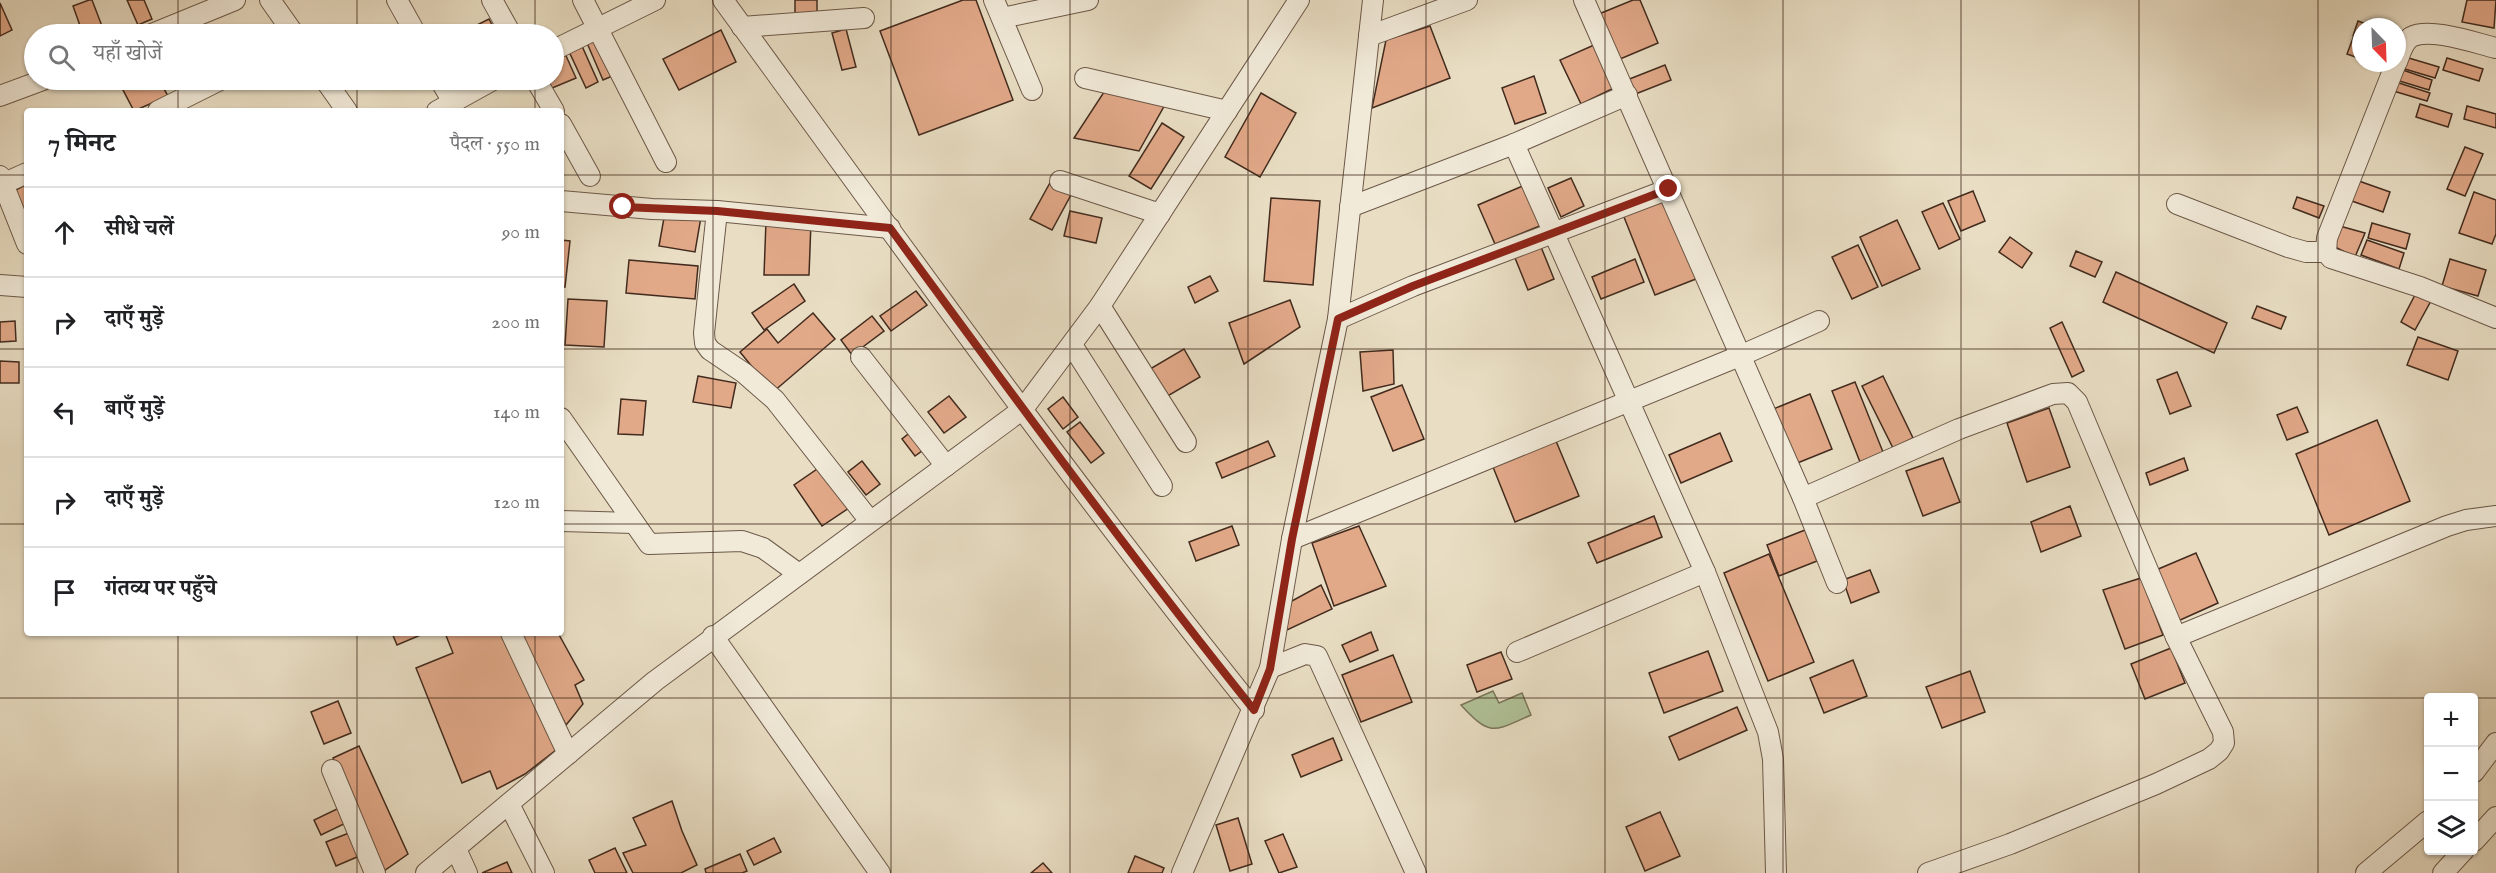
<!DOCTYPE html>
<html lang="hi">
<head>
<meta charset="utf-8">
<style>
  :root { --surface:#fff; --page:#f2f2f2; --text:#202124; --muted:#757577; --line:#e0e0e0 }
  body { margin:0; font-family:"IM FELL English","Noto Serif Devanagari",serif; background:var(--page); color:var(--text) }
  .controls { position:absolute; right:18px; bottom:18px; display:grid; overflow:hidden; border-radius:6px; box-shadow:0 2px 4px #0004 }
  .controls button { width:54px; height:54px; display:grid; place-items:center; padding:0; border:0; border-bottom:2px solid var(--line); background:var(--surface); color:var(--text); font:30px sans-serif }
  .compass { position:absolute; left:2352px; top:18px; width:54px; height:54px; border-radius:50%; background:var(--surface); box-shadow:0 2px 4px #0004; rotate:157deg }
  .stop { position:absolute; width:18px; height:18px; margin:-14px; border:4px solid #8f2418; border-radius:50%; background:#fff }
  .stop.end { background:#8f2418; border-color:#fff; box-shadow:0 2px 6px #0008 }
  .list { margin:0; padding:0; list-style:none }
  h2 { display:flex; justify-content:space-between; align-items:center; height:78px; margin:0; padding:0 24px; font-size:26px }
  h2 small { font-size:20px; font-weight:400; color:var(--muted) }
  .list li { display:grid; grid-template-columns:39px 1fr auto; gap:18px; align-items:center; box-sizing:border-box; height:90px; padding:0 24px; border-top:2px solid var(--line) }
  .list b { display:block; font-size:22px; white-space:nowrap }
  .list em { font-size:20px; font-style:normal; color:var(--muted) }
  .icon { flex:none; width:33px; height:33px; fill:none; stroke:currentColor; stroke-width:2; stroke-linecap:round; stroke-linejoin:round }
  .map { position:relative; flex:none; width:2496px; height:873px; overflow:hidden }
  .search { position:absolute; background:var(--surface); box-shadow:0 2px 4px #0004; left:24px; top:24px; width:540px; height:66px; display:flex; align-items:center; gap:15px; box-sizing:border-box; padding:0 21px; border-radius:33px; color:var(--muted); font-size:22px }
  .panel { position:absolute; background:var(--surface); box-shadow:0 2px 4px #0004; left:24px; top:108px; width:540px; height:528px; border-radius:6px }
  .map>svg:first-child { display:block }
  .green { fill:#b1c298; stroke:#7a765b; stroke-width:1.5 }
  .building { fill:#e2a989; stroke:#422b1e; stroke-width:1.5 }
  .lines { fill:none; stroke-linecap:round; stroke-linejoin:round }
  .minor-casing { stroke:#6c5848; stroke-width:22 }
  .minor { stroke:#f1ead9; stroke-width:20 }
  .route { stroke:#8f2418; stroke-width:8 }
  .grid { fill:none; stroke:#422b1e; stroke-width:1.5; stroke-opacity:0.55 }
</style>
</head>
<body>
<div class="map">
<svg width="2496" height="873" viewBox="0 0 2496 873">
  <rect width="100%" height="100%" fill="#e9dec4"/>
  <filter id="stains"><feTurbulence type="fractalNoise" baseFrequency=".00333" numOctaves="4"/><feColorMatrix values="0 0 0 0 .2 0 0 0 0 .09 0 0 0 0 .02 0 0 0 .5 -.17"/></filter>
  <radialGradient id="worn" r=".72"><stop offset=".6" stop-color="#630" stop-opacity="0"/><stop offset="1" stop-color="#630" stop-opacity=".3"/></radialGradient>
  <path class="green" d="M1493,691L1499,703L1522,693L1531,715C1494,731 1491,738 1461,705Z"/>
  <g class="building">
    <polygon points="89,0 92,0 105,34 83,34 73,6"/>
    <polygon points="127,0 144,0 152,19 138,25"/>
    <polygon points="795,0 817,0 817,15 795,16"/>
    <polygon points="963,0 976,0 1013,100 919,135 880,31"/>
    <polygon points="1633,0 1640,0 1658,43 1613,62 1594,16"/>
    <polygon points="2467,0 2496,0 2494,28 2462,22"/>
    <polygon points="0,3 12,30 0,36"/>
    <polygon points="489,19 497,34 462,34 461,33"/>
    <polygon points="2358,21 2374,27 2361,27 2361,39 2353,36"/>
    <polygon points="1430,26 1450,78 1372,108 1386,40"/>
    <polygon points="846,29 856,67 842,70 832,33"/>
    <polygon points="721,30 736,62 679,90 663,59"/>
    <polygon points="597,31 617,74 603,80 587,43 582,46 598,82 586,88 566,45"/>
    <polygon points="2353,38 2361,41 2361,59 2347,54"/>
    <polygon points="1594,45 1614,88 1581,104 1560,60"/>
    <polygon points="563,49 576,78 545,91 540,80 554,80 554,53"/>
    <polygon points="2402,56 2439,67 2435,78 2398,67"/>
    <polygon points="2447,58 2483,69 2479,81 2443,70"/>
    <polygon points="1665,65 1671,80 1633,95 1627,80"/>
    <polygon points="2397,68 2432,80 2429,90 2393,79"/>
    <polygon points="1534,76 1546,113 1515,124 1502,88"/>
    <polygon points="139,80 159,80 168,96 134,111 122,88"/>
    <polygon points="2393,81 2430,93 2427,101 2390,90"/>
    <polygon points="1104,92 1167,101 1139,151 1074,138"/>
    <polygon points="1261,93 1296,113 1260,177 1225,157"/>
    <polygon points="2420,104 2452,114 2448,127 2416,117"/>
    <polygon points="2467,106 2496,114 2496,128 2464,119"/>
    <polygon points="1162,123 1184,137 1151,189 1129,176"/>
    <polygon points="2465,147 2483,154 2465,196 2447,189"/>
    <polygon points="1571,178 1584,206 1561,217 1548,188"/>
    <polygon points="2356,180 2390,192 2383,212 2349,200"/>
    <polygon points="1051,181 1072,193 1052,230 1030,219"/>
    <polygon points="27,184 27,217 14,191"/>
    <polygon points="1525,185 1542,225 1495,244 1478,205"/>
    <polygon points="1973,191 1985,221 1961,231 1948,201"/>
    <polygon points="2474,192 2496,200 2496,234 2492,244 2459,233"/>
    <polygon points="1669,194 1701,277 1655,295 1622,212"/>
    <polygon points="2297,197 2324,206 2319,218 2293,208"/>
    <polygon points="1271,198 1320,201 1313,285 1264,281"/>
    <polygon points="1943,203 1960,239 1939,249 1922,212"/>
    <polygon points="1070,211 1102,218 1096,243 1064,236"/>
    <polygon points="665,212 701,217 695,252 659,246"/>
    <polygon points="1897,220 1920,269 1882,286 1860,237"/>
    <polygon points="766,221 811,222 809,275 764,275"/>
    <polygon points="2372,223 2410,234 2406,249 2368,238"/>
    <polygon points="2336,225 2365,233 2355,257 2331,245"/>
    <polygon points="2010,237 2032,253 2022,268 1999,252"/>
    <polygon points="561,240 570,241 565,287 561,287"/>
    <polygon points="2367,240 2404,253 2399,269 2361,255"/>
    <polygon points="1539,242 1554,279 1528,290 1513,253"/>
    <polygon points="1858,245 1878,287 1852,299 1832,257"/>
    <polygon points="2076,251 2102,262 2095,277 2070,266"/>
    <polygon points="1635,259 1644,282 1601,299 1592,277"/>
    <polygon points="2450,259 2486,270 2478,296 2442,286"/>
    <polygon points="629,260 698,266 695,299 626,293"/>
    <polygon points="2116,272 2227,323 2214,353 2103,302"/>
    <polygon points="1210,276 1218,291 1195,303 1188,287"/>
    <polygon points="794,284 805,301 764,330 752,313"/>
    <polygon points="916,291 927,305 891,331 880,316"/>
    <polygon points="2417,291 2432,299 2415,330 2401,322"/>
    <polygon points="568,299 607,301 604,347 565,345"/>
    <polygon points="1290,300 1300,327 1244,364 1229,323"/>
    <polygon points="2257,306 2286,317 2281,329 2252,318"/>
    <polygon points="813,313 835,339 773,392 740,352 767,329 778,343"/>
    <polygon points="872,316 884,331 852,355 841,340"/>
    <polygon points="15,321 16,341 0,342 0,322"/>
    <polygon points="2062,322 2084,371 2072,377 2050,328"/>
    <polygon points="2418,337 2458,351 2448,380 2407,365"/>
    <polygon points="1184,349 1200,377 1166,397 1150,369"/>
    <polygon points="1393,350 1394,384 1363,391 1360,352"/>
    <polygon points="0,361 19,362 19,383 0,383"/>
    <polygon points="2177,372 2191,406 2170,414 2157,380"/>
    <polygon points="698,376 736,383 731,408 693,402"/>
    <polygon points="1883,376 1913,438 1893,448 1862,386"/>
    <polygon points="1855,382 1883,452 1860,462 1832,391"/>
    <polygon points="1402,385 1424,439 1393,451 1371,397"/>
    <polygon points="1810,394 1832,449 1795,464 1771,410"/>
    <polygon points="949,396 966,417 944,433 928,412"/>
    <polygon points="1063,397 1078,417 1063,429 1048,409"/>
    <polygon points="621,399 646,401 643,435 618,434"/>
    <polygon points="2297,407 2308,432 2287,440 2277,415"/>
    <polygon points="2049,408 2070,467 2027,482 2007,423"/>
    <polygon points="2377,420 2410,501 2329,535 2296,454"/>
    <polygon points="1080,422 1104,453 1091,463 1067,432"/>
    <polygon points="912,431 926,448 915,456 902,439"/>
    <polygon points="1720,433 1732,461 1681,483 1669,455"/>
    <polygon points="1268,441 1275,456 1222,478 1216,463"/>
    <polygon points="1556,441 1579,496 1515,522 1493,467"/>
    <polygon points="1943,458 1960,502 1923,516 1906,471"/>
    <polygon points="2184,458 2188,470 2150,485 2146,473"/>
    <polygon points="862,461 880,484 866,495 848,472"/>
    <polygon points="823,465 852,506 822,526 794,485"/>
    <polygon points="2070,506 2081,536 2041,552 2031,522"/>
    <polygon points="1654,516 1662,537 1597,563 1588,543"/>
    <polygon points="1232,526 1239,545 1196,561 1189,542"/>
    <polygon points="1359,526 1386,586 1334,606 1312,543"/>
    <polygon points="1805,530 1817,561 1779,576 1767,545"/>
    <polygon points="2196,553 2218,603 2178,621 2156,570"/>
    <polygon points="1769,554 1814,662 1768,681 1724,573"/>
    <polygon points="1870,570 1879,592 1851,603 1843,580"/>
    <polygon points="2141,578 2163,635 2125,649 2103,590"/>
    <polygon points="1321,585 1332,609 1287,630 1281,607"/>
    <polygon points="1371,632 1378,650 1350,662 1342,645"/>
    <polygon points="392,633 423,633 423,634 397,645"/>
    <polygon points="445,633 505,633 556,750 525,774 497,789 490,771 462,783 416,668 453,653"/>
    <polygon points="520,633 558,633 584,680 575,685 583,704 566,725"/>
    <polygon points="2171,648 2185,683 2145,699 2131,664"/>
    <polygon points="1708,651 1723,691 1664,713 1649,673"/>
    <polygon points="1501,652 1512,679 1477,692 1467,665"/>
    <polygon points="1393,655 1412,702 1361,722 1342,675"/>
    <polygon points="1853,660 1867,696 1824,713 1810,678"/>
    <polygon points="1970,671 1985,712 1942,728 1926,687"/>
    <polygon points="338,701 351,733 324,744 311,712"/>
    <polygon points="1737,707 1747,730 1679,760 1669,737"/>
    <polygon points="1333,738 1342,760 1301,777 1292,755"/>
    <polygon points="359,746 408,854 381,873 333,758"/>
    <polygon points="672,801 682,831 697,865 681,873 633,873 623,853 646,845 633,818"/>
    <polygon points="339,808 346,823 321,835 314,820"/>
    <polygon points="1660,812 1680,856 1645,871 1626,827"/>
    <polygon points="1238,818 1252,864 1230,871 1216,825"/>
    <polygon points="354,831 364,854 336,866 326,842"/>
    <polygon points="1283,834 1297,867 1279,873 1265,841"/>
    <polygon points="774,838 781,852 754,865 747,851"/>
    <polygon points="615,848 627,873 595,873 589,860"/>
    <polygon points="740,854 747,871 742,873 706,873 705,869"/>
    <polygon points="1135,856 1164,868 1162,873 1128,873"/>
    <polygon points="507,862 512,873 482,873"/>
    <polygon points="1043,863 1052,873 1031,873"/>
  </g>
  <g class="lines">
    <g class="minor-casing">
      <g id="minor">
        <polyline points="270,0 294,34"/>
        <polyline points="397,0 416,34"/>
        <polyline points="492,0 511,34"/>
        <polyline points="583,0 666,162"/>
        <path d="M723,0C897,239 1069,480 1254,710"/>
        <polyline points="994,0 1032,90"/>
        <polyline points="1584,0 1803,498 1837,583"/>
        <polyline points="1002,18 1088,0"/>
        <polyline points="742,27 864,18"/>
        <polyline points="152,34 235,0"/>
        <polyline points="1369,36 1467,0"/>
        <polyline points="554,50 655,0"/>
        <path d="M2397,62C2400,54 2403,42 2411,37C2430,27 2475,43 2496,48"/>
        <polyline points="2396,63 2327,238 2326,252 2331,258 2420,287 2496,318"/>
        <polyline points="1085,78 1227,111"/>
        <polyline points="325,80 347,111"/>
        <polyline points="440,80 453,102"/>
        <polyline points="536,80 554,111"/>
        <polyline points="0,96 43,80"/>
        <polyline points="158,111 220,80"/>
        <polyline points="437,111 493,80"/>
        <polyline points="561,124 590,176"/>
        <polyline points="1514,144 1705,572 1768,732 1773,759 1776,873"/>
        <polyline points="0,176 27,244"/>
        <polyline points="1060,181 1160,214"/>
        <polyline points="0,185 27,173"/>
        <polyline points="561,201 652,209 717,211 890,228"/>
        <polyline points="2177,204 2288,247 2306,252 2326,252"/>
        <polyline points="1350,207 1514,144 1627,95"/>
        <polyline points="717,211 704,333 705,343 710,350 744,373 775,400 870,521"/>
        <polyline points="0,285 27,287"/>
        <polyline points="1100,306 1186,442"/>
        <polyline points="1338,319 1413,286 1669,189"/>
        <polyline points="1072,345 1162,486"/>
        <polyline points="861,357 946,466"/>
        <polyline points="561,418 649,544 742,541 763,548 799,574"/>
        <polyline points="1803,498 1959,429 2053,394 2068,393 2077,402 2176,637 2223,732 2224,743 2219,751 2209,759 2156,784 2010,844 1928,873"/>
        <polyline points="561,521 634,523"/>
        <polyline points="1292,539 1742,355 1819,321"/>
        <polyline points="511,633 568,754"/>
        <polyline points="713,636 880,873"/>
        <polyline points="2176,637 2447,526 2466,520 2496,516"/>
        <polyline points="1517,652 1705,572"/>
        <polyline points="1270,668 1305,654 1317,656 1416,873"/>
        <polyline points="332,770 375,873"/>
        <polyline points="2474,772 2496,743"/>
        <polyline points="509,804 544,873"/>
        <polyline points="2474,841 2496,817"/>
        <polyline points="456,849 467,873"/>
        <polyline points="426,873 655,681 1023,409 1100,306 1299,0"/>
        <polyline points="1182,873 1270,668 1292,539 1338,319 1373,0"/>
        <polyline points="2366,873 2428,821"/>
        <polyline points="2443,873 2464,850"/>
      </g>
    </g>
    <use href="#minor" class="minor"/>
  </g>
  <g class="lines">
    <path class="route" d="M623,207L717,211L890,228C1009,390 1128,553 1254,710L1270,669L1292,539L1338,319L1413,286L1669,189"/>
  </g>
  <path class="grid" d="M178,0V34M357,0V34M535,0V34M713,0V873M891,0V873M1070,0V873M1248,0V873M1426,0V873M1605,0V873M1783,0V873M1961,0V873M2139,0V873M2318,0V873M178,80V111M357,80V111M535,80V111M0,175H27M561,175H2496M0,349H27M561,349H2496M0,524H27M561,524H2496M178,633V873M357,633V873M535,633V873M0,698H2428M2474,698H2496"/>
  <rect width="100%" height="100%" filter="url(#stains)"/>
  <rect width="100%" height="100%" fill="url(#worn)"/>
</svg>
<div class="controls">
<button>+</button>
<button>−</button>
<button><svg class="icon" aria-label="layers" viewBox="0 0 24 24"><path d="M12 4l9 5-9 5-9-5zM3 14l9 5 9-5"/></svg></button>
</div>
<svg class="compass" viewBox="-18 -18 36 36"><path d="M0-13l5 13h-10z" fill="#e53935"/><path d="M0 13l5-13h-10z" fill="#757577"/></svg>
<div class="stop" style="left:623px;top:207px"></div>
<div class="stop end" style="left:1669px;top:189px"></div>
<div class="search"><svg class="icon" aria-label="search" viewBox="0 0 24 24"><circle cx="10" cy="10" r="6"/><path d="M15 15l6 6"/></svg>यहाँ खोजें</div>
<section class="panel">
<h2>7 मिनट<small>पैदल · 550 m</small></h2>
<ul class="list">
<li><svg class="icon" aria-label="ahead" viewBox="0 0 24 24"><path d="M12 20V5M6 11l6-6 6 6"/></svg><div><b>सीधे चलें</b></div><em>90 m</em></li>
<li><svg class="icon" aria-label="right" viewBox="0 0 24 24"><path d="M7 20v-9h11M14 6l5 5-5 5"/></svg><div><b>दाएँ मुड़ें</b></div><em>200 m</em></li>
<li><svg class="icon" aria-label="left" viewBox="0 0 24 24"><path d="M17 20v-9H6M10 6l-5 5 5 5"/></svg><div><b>बाएँ मुड़ें</b></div><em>140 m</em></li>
<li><svg class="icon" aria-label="right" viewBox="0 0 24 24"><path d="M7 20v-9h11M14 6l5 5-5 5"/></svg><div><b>दाएँ मुड़ें</b></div><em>120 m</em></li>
<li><svg class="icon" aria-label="arrive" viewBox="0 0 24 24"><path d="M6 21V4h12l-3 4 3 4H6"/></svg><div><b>गंतव्य पर पहुँचे</b></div></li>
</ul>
</section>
</div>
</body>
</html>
